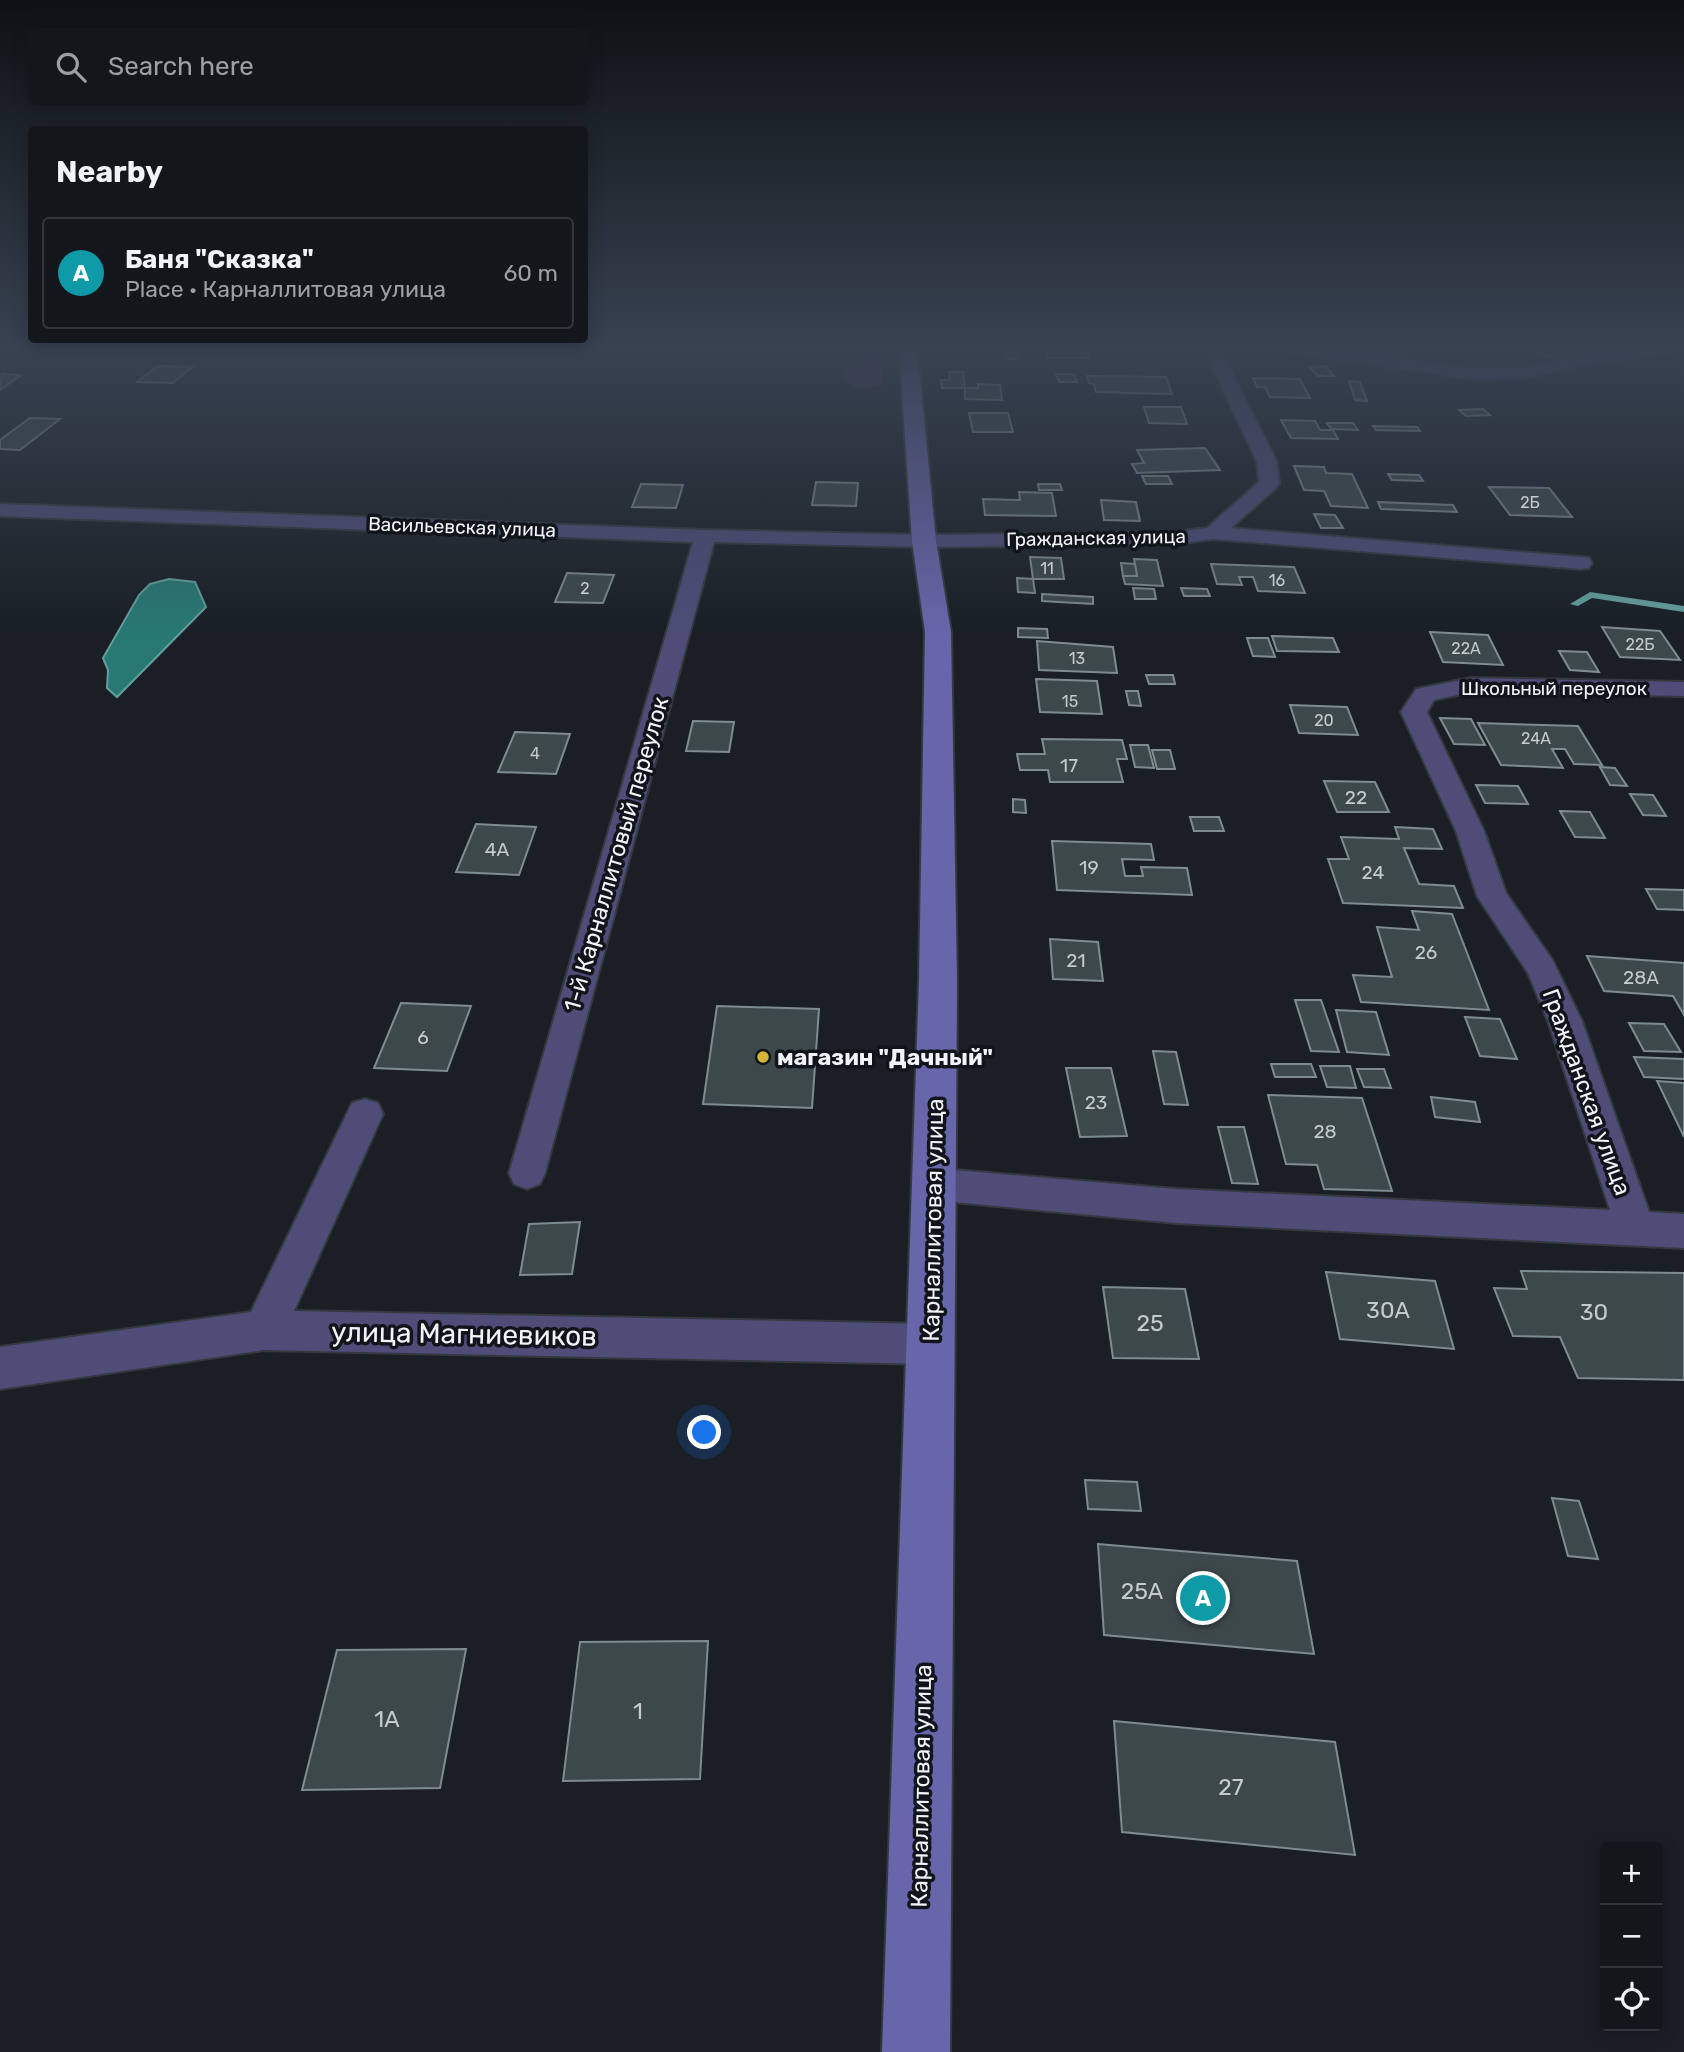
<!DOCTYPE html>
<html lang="en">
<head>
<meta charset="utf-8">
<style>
  :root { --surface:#13171c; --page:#1c2025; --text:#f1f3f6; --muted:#9d9fa3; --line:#32363b; --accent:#b45309 }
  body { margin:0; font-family:Rubik,sans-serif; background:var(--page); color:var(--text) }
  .controls { position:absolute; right:21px; bottom:21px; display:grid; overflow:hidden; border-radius:7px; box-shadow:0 4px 18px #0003 }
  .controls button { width:63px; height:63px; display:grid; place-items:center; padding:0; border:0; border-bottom:2px solid var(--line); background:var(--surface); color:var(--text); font:35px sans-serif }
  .you { position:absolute; left:705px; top:1433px; width:24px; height:24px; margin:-18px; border:5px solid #fff; border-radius:50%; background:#1a73e8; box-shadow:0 0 0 10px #1a73e833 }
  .badge { display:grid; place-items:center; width:46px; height:46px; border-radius:50%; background:var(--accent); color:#fff; font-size:23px; font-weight:700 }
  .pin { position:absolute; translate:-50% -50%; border:4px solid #fff; box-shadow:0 2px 7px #0006 }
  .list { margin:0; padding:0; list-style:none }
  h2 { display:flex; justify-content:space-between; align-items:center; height:91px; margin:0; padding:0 28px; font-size:30px }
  h2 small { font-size:23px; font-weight:400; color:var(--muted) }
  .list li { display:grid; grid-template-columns:46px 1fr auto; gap:21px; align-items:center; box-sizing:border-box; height:112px; margin:0 14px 14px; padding:0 14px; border:2px solid var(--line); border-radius:7px }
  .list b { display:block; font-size:26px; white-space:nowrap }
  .list p { margin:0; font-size:23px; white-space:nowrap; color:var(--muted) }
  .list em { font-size:23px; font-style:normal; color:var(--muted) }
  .icon { flex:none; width:38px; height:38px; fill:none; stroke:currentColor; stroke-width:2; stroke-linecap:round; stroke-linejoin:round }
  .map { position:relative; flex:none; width:1684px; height:2052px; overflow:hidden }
  .search { position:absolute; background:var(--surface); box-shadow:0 4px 18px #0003; left:28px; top:28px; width:560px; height:77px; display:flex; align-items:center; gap:18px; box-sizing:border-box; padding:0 24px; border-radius:7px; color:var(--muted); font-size:26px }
  .panel { position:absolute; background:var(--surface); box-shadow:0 4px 18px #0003; left:28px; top:126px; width:560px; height:217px; border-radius:7px }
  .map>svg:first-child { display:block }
  .green { fill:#482756 }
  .water { fill:#287873; stroke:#649e9c; stroke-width:2 }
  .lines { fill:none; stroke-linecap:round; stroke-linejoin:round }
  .stream { fill:#649e9c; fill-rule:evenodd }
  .building { fill:#3d484b; stroke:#7e8b8f; stroke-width:2 }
  .street-casing { stroke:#33393f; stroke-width:4 }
  .secondary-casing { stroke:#33393f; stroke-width:4 }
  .street { fill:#4d4d78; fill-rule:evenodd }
  .secondary { fill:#6866ab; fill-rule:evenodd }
  .poi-dot { fill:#d5b535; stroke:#10151c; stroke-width:2.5 }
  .labels { text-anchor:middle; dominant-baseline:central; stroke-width:7; stroke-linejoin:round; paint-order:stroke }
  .far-number-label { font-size:16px; fill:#c4cace }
  .far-street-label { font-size:19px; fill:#f1f5fa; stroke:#10151c }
  .number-label { font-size:19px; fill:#c4cace }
  .street-label { font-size:23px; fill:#f1f5fa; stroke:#10151c }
  .poi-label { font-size:23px; font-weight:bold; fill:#f1f5fa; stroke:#10151c; text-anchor:start }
  .near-number-label { font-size:23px; fill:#c4cace }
  .near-street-label { font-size:28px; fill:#f1f5fa; stroke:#10151c }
</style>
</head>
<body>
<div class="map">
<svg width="1684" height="2052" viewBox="0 0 1684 2052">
  <rect width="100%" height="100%" fill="#191f25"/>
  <polygon class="green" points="847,347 880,347 883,384 859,389 843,380 842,373 859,366"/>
  <polygon class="water" points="169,579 195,582 206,607 117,697 107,688 108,670 103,658 139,595 150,584"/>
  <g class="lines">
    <polygon class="stream" points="1590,592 1684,606 1684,612 1592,598 1578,606 1570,604"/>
  </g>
  <g class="building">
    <polygon points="1045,347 1085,347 1089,358 1048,358"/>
    <polygon points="1120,347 1154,347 1156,351 1122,351"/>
    <polygon points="1526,347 1571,347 1578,351 1548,357"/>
    <polygon points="1004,349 1016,349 1019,359 1006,359"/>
    <polygon points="157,366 192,367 173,383 137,382"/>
    <polygon points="1325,366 1334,376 1318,376 1309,367"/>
    <polygon points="949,372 963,372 965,388 942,388 941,380 950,380"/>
    <polygon points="2,374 21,375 0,390"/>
    <polygon points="1056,374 1074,374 1077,382 1059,382"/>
    <polygon points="1087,376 1166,377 1172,394 1096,392 1094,384 1089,383"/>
    <polygon points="1253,378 1300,379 1310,398 1270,397 1265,387 1257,387"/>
    <polygon points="1349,381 1360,382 1367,401 1355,400"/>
    <polygon points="978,384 1000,385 1002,400 965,399 965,388 978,388"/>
    <polygon points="1144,407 1181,407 1187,424 1149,423"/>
    <polygon points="1483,409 1490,415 1466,416 1459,410"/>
    <polygon points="969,413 1008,413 1013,432 973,432"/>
    <polygon points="30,418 60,419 20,450 0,449 0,440"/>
    <polygon points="1281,420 1315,421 1320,430 1333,430 1338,439 1291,438"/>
    <polygon points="1327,423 1353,423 1358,430 1331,429"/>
    <polygon points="1373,426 1417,427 1420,431 1376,430"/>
    <polygon points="1205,448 1220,470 1137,473 1132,464 1144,463 1137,450"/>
    <polygon points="1294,466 1324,467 1326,473 1352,474 1368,508 1331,506 1324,491 1304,490"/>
    <polygon points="1388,474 1419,475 1423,481 1392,480"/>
    <polygon points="1142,476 1168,476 1172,484 1146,484"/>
    <polygon points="816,482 858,483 856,506 812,505"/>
    <polygon points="641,484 683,485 676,508 632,507"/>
    <polygon points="1038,484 1060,484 1062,490 1039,490"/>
    <polygon points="1489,487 1549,488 1572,517 1510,515"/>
    <polygon points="1019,492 1052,493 1056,516 985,515 983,499 1020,500"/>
    <polygon points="1101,500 1136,502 1140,521 1104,520"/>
    <polygon points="1378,502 1453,505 1457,512 1381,509"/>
    <polygon points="1314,514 1335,515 1343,528 1321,528"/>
    <polygon points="1030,557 1061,558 1064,579 1033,579"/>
    <polygon points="1134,559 1157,560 1163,586 1125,584 1123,576 1137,576"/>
    <polygon points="1121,563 1135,564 1137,576 1123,576"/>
    <polygon points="1211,564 1294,567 1305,593 1258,591 1253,577 1239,577 1242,585 1217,584"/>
    <polygon points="567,573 614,575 603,603 555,602"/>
    <polygon points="1017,578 1033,579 1035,593 1018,592"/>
    <polygon points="1133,588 1154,589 1156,599 1135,599"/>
    <polygon points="1181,588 1207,589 1210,596 1184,596"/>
    <polygon points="1042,594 1093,597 1093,604 1042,601"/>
    <polygon points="1602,627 1660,631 1680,660 1620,657"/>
    <polygon points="1018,628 1047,629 1048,638 1018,637"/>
    <polygon points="1430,632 1488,635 1503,665 1443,662"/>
    <polygon points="1272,636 1333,638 1339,652 1277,651"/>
    <polygon points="1247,638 1268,638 1275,657 1253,656"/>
    <polygon points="1037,641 1113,647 1117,673 1039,670"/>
    <polygon points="1559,651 1587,652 1599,672 1570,670"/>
    <polygon points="1146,675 1173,675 1175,684 1149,684"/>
    <polygon points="1036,679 1097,681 1102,714 1040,712"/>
    <polygon points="1126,691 1138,691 1141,706 1129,705"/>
    <polygon points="1290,705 1347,707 1358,735 1299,733"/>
    <polygon points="1440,718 1471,719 1485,745 1454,744"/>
    <polygon points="693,721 734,722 729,752 686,751"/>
    <polygon points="1478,723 1578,726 1602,765 1574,764 1565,749 1552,749 1563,768 1501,765"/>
    <polygon points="515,732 570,734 556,774 498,772"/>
    <polygon points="1042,739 1122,740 1127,759 1117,759 1123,782 1050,782 1048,770 1020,770 1017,754 1045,754"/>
    <polygon points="1130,745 1148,745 1154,768 1135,767"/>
    <polygon points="1152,750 1170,750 1175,769 1157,769"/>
    <polygon points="1600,767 1615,768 1627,786 1610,785"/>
    <polygon points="1324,781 1375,782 1389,812 1337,812"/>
    <polygon points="1476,785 1518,786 1528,804 1485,803"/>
    <polygon points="1630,794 1653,795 1666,816 1643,815"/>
    <polygon points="1013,799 1025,800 1026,813 1013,812"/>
    <polygon points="1560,811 1590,812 1605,838 1575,837"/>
    <polygon points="1190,817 1219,817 1224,831 1194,831"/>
    <polygon points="476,824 536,827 519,875 456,872"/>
    <polygon points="1395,827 1433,829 1442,849 1404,848 1419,884 1454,886 1463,908 1343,903 1328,859 1349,859 1341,837 1399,839"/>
    <polygon points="1052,841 1151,844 1154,860 1122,859 1125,876 1143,876 1141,867 1187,868 1192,895 1057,890"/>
    <polygon points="1646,889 1684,890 1684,910 1657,909"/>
    <polygon points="1412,911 1452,914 1489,1010 1361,1002 1353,975 1392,977 1377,927 1419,930"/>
    <polygon points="1050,939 1098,942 1103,981 1053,979"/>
    <polygon points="1587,956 1684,963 1684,1015 1673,996 1604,991"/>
    <polygon points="1295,1000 1321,1000 1339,1052 1311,1051"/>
    <polygon points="401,1003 471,1006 447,1071 374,1068"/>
    <polygon points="717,1006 819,1009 812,1108 703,1104"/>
    <polygon points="1336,1010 1376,1012 1389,1055 1347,1052"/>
    <polygon points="1465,1017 1500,1019 1517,1059 1480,1056"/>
    <polygon points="1629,1023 1664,1024 1681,1052 1644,1051"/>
    <polygon points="1153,1051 1176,1052 1188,1105 1164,1104"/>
    <polygon points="1634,1057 1684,1059 1684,1079 1644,1077"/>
    <polygon points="1271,1064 1311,1064 1316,1077 1275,1077"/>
    <polygon points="1320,1066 1350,1066 1356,1088 1327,1087"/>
    <polygon points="1066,1068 1111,1068 1127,1136 1080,1137"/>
    <polygon points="1357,1069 1384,1069 1391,1088 1364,1087"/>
    <polygon points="1657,1081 1684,1083 1684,1137"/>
    <polygon points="1268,1095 1362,1098 1392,1191 1324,1189 1317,1165 1286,1164"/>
    <polygon points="1431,1097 1475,1102 1480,1122 1435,1117"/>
    <polygon points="1218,1127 1244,1127 1258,1184 1232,1183"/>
    <polygon points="580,1222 572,1274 520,1275 529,1224"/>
    <polygon points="1521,1271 1684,1273 1684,1380 1578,1378 1560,1337 1513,1336 1494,1288 1527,1289"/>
    <polygon points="1326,1272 1435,1281 1454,1349 1340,1339"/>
    <polygon points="1103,1287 1185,1289 1199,1359 1113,1358"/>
    <polygon points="1085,1480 1137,1482 1141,1511 1088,1509"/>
    <polygon points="1552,1498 1579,1501 1598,1559 1568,1556"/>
    <polygon points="1098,1544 1297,1561 1314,1654 1104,1635"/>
    <polygon points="708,1641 700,1779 563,1781 580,1642"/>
    <polygon points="466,1649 440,1788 302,1790 337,1650"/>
    <polygon points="1114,1721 1335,1742 1355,1855 1122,1832"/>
  </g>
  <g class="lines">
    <g class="street-casing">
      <g id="street">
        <polygon points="1203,347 1219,347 1277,462 1279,484 1276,488 1231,528 1581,557 1589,558 1592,563 1589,568 1581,569 1213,539 1176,544 924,547 714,542 545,1173 540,1184 527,1189 514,1184 509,1173 693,542 0,516 0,504 705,530 924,535 1176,532 1207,528 1259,482 1257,462"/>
        <polygon points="1282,347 1322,347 1474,369 1524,368 1576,356 1640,347 1680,347 1672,352 1576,366 1524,378 1474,379 1290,352"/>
        <polygon points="1471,678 1684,682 1684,696 1471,692 1434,700 1427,712 1484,831 1506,893 1553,961 1582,1021 1649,1212 1684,1214 1684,1248 1176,1223 932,1200 919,1196 913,1184 919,1172 932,1168 1176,1189 1610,1210 1548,1021 1528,973 1477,896 1456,831 1401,712 1416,689"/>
        <polygon points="365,1099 378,1103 383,1114 294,1311 930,1324 945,1330 951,1344 945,1358 930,1364 264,1350 0,1389 0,1347 251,1312 352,1103"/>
      </g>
    </g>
    <g class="secondary-casing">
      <polygon id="secondary" points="899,347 917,347 936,541 951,632 957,981 950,2052 882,2052 919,981 925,632 912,541"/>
    </g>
    <use href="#street" class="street"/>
    <use href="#secondary" class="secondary"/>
  </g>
  <linearGradient id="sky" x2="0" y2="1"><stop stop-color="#0e1114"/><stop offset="0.55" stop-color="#384251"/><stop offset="1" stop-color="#384251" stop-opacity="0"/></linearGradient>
  <rect width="1684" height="634" fill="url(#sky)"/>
  <circle class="poi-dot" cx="763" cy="1057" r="7"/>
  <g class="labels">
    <g class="far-number-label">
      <text x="1530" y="502">2Б</text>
      <text x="1047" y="568">11</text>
      <text x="1277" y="580">16</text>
      <text x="585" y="588">2</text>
      <text x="1640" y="644">22Б</text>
      <text x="1466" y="648">22А</text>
      <text x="1077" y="658">13</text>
      <text x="1070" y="701">15</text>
      <text x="1324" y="720">20</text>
      <text x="1536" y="738">24А</text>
      <text x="535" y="753">4</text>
    </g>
    <g class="far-street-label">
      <text transform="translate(462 527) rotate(2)">Васильевская улица</text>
      <text transform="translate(1096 538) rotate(-1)">Гражданская улица</text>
      <text x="1554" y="688">Школьный переулок</text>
    </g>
    <g class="number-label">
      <text x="1069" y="765">17</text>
      <text x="1356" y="797">22</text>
      <text x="497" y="849">4А</text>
      <text x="1089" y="867">19</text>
      <text x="1373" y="872">24</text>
      <text x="1426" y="952">26</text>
      <text x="1076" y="960">21</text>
      <text x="1641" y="977">28А</text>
      <text x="423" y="1037">6</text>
      <text x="1096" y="1102">23</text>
      <text x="1325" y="1131">28</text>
    </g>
    <g class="street-label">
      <text transform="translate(616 854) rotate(-74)">1-й Карналлитовый переулок</text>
      <text transform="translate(1587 1092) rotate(70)">Гражданская улица</text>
      <text transform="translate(933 1220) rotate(-89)">Карналлитовая улица</text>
      <text transform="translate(921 1786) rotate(-89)">Карналлитовая улица</text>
    </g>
    <g class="poi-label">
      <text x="777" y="1057">магазин "Дачный"</text>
    </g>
    <g class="near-number-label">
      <text x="1388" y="1310">30А</text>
      <text x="1594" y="1312">30</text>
      <text x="1150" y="1323">25</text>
      <text x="1142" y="1591">25А</text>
      <text x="638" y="1711">1</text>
      <text x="387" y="1719">1А</text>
      <text x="1231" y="1787">27</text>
    </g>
    <g class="near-street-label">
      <text transform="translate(464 1334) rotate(1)">улица Магниевиков</text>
    </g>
  </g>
</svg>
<div class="controls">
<button>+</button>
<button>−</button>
<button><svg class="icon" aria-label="locate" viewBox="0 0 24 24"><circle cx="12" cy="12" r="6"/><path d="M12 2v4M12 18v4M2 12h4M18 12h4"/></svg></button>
</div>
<div class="you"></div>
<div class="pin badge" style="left:1203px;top:1598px;background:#0f9aa8">A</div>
<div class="search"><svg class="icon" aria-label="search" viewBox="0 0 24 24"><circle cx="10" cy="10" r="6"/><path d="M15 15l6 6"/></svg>Search here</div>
<section class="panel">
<h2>Nearby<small></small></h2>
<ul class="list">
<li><span class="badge" style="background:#0f9aa8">A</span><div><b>Баня &quot;Сказка&quot;</b><p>Place · Карналлитовая улица</p></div><em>60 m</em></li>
</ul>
</section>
</div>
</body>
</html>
